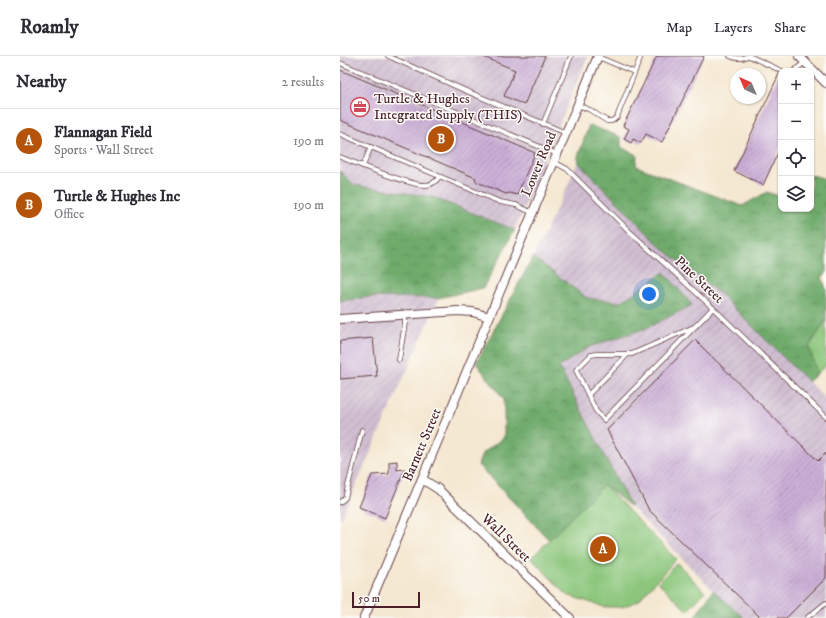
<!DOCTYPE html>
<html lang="en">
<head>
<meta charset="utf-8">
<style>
  :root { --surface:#fff; --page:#f2f2f3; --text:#2b2b33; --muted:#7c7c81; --line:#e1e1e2; --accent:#b45309 }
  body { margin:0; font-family:"IM FELL DW Pica",serif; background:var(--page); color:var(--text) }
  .controls { position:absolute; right:12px; top:12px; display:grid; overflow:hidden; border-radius:8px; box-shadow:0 1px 3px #0004 }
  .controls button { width:36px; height:36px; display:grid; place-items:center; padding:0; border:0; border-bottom:1px solid var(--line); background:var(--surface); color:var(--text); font:20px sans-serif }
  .compass { position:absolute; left:390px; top:12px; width:36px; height:36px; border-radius:50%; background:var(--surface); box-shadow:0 1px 3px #0004; rotate:316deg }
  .scale { position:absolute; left:12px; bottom:10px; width:68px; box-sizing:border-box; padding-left:4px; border:2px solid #4a1f2b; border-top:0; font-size:11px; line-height:14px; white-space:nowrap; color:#4a1f2b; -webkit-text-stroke:3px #fdfcf7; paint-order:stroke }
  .you { position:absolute; left:309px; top:238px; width:14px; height:14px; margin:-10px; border:3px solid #fff; border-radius:50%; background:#1a73e8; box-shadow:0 0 0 6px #1a73e833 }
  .badge { display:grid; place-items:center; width:26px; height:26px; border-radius:50%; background:var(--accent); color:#fff; font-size:13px; font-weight:700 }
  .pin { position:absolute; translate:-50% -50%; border:2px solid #fff; box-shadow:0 1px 4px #0006 }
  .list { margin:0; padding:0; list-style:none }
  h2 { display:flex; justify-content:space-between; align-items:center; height:52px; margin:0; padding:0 16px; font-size:17px }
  h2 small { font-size:13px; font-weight:400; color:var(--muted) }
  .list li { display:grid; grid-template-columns:26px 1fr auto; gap:12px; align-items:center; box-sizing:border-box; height:64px; padding:0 16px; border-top:1px solid var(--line) }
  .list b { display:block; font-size:15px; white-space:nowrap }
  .list p { margin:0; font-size:13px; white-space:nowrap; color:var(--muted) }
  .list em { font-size:13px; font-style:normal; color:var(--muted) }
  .icon { flex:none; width:22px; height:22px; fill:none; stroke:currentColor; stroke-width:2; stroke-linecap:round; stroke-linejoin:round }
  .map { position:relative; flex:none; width:486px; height:562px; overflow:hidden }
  header { display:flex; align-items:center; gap:24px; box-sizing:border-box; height:56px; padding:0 20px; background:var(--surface); border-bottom:1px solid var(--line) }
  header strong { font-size:19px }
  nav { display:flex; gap:22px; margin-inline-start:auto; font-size:14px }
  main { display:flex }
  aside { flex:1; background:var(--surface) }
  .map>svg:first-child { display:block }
  .industrial { fill:url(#industrial-furrows) }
  .grass { fill:#8bc67c; stroke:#6a7254 }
  .forest { fill:url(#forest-crowns); stroke:#5d654c }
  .building { fill:url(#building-hatch) }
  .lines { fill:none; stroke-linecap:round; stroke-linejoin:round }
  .service-casing { stroke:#643d44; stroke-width:5.5 }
  .minor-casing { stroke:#643d44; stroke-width:10 }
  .service { stroke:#fff; stroke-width:4 }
  .minor { stroke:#fff; stroke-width:8 }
  .labels { text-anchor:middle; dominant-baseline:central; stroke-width:3; stroke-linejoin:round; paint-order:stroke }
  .poi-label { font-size:14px; fill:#4a1f2b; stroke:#fdfcf7; text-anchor:start }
  .street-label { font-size:14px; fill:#4a1f2b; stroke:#fdfcf7 }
</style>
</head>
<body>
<header>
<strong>Roamly</strong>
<nav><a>Map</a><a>Layers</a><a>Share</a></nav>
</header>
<main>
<aside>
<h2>Nearby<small>2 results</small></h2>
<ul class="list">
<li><span class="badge">A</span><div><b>Flannagan Field</b><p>Sports · Wall Street</p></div><em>190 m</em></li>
<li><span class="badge">B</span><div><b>Turtle &amp; Hughes Inc</b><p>Office</p></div><em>190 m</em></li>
</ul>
</aside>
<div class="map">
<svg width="486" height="562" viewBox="0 0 486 562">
  <defs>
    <pattern id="industrial-furrows" width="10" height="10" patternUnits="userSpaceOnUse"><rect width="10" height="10" fill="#cfbdd0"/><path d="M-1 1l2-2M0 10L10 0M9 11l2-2" fill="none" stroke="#b3a2b3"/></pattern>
    <pattern id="forest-crowns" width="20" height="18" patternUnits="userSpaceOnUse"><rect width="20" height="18" fill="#70ab6c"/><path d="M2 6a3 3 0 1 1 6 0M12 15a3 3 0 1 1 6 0" fill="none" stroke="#5e8b59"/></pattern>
    <pattern id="building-hatch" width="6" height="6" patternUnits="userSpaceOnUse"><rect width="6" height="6" fill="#cbafd7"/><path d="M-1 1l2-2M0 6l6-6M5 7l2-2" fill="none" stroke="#a78eaf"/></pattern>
  </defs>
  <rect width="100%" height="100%" fill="#fdfcf7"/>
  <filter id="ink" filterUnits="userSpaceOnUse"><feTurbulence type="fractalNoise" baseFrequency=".025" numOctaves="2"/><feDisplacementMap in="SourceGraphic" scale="8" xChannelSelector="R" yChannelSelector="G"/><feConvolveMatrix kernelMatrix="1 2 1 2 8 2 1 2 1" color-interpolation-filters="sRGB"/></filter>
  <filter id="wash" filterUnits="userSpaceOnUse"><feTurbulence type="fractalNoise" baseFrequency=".012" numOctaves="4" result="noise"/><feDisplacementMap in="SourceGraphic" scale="16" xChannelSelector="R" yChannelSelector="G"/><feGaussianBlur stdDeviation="0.9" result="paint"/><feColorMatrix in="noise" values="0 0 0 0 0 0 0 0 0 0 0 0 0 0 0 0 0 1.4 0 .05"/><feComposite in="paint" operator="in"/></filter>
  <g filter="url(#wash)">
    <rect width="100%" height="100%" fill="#f5e8d2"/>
    <g class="industrial">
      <polygon points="0,0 248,0 175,174 92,141 14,129 0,115"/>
      <polygon points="238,106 322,192 380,238 486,343 486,562 404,562 373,534 291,451 219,312 249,291 307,272 324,216 281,246 247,242 193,201 228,129"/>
      <polygon points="29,241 99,242 0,465 0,245"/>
    </g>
    <g class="grass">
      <polygon points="486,264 486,309 477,318 469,291"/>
      <polygon points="264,429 336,503 298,545 282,551 264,551 227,539 191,502"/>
      <polygon points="337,507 365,536 347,555 318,526"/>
    </g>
    <g class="forest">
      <polygon points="249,69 281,81 281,91 297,99 296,110 402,150 427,136 439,140 441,139 441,153 471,153 471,120 472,119 486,123 486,218 482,221 486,233 486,264 469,291 477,318 468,326 380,238 322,192 238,106 238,100"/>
      <polygon points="0,115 14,129 92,141 175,174 143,232 99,242 29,241 0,245"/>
      <polygon points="193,201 247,242 281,246 324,216 352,249 307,272 249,291 219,311 291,451 264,429 209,484 138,409 142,398 164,381 164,343 136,307"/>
      <polygon points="373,534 404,562 354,562"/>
    </g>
    <g id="blocks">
      <g class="building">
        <polygon points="141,0 205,0 184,49 164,40 175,14"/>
        <polygon points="317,0 364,0 322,86 306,78 301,87 293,83 291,87 284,83 289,73 283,70"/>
        <polygon points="0,14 195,97 177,139 170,137 166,138 135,125 136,122 0,64"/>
        <polygon points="439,18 441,18 441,90 423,129 394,115"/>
        <polygon points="33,282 37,320 0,323 0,285"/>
        <polygon points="355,284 478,405 486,397 486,522 446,562 421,562 309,454 267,374"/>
        <polygon points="57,405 57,414 65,413 45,462 19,451 32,419 49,418 49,406"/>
      </g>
    </g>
  </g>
  <g filter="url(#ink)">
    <use href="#blocks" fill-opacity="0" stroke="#643d44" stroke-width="1"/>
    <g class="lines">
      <g class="service-casing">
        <g id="service">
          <polyline points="48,0 124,34 226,77"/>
          <path d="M390,0C396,3 402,3 408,0"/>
          <polyline points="409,0 442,15"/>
          <polyline points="258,1 294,16"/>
          <polyline points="0,7 217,98"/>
          <polyline points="454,15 465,6"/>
          <polyline points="238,49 250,54 267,65 272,65 277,61 301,0"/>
          <polyline points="203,68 231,0"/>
          <polyline points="0,78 160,146 176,149 193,157"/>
          <path d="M0,101C21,109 41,118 62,124C70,126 78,130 87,129C93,128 96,126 99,121"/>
          <polyline points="214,106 227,113 288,174 373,252 486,361"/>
          <polyline points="23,110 31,91"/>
          <polyline points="356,270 292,298 257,298 251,299 236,314 256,355 264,364 373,252"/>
          <polyline points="59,304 65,267 65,259"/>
          <polyline points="248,339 287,299"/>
          <polyline points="0,446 5,442 22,374"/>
          <polyline points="468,561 486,547"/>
        </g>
      </g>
      <g class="minor-casing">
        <g id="minor">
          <polyline points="459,0 486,27"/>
          <polyline points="0,263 118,255 133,256 149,261"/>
          <polyline points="82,423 98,433 230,562"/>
          <polyline points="24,562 258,0"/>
        </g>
      </g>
      <use href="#service" class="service"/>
      <use href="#minor" class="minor"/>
    </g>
  </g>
  <defs>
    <g id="office-ring" transform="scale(1)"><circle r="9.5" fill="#fdfcf7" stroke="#d1495b" stroke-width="1.5"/><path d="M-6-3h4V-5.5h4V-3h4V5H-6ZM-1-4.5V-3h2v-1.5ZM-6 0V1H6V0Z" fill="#d1495b"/></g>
  </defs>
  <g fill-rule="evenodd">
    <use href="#office-ring" x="20" y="51"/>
  </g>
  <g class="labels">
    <g class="poi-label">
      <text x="34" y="43">Turtle &amp; Hughes<tspan x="34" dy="16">Integrated Supply (THIS)</tspan></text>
    </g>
    <g class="street-label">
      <text transform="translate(199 108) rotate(-67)">Lower Road</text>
      <text transform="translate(359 224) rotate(43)">Pine Street</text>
      <text transform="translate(82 389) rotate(-67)">Barnett Street</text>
      <text transform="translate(166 482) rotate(44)">Wall Street</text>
    </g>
  </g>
</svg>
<div class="controls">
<button>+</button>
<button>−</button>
<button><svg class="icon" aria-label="locate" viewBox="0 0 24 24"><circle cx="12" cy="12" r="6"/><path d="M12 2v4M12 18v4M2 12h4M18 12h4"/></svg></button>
<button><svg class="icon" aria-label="layers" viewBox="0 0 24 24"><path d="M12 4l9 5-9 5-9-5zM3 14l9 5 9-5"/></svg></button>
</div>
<svg class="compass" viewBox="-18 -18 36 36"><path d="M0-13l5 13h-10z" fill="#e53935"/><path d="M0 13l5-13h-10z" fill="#7c7c81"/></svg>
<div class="scale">50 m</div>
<div class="you"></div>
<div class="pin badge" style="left:263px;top:493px">A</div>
<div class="pin badge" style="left:101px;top:83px">B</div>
</div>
</main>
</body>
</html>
